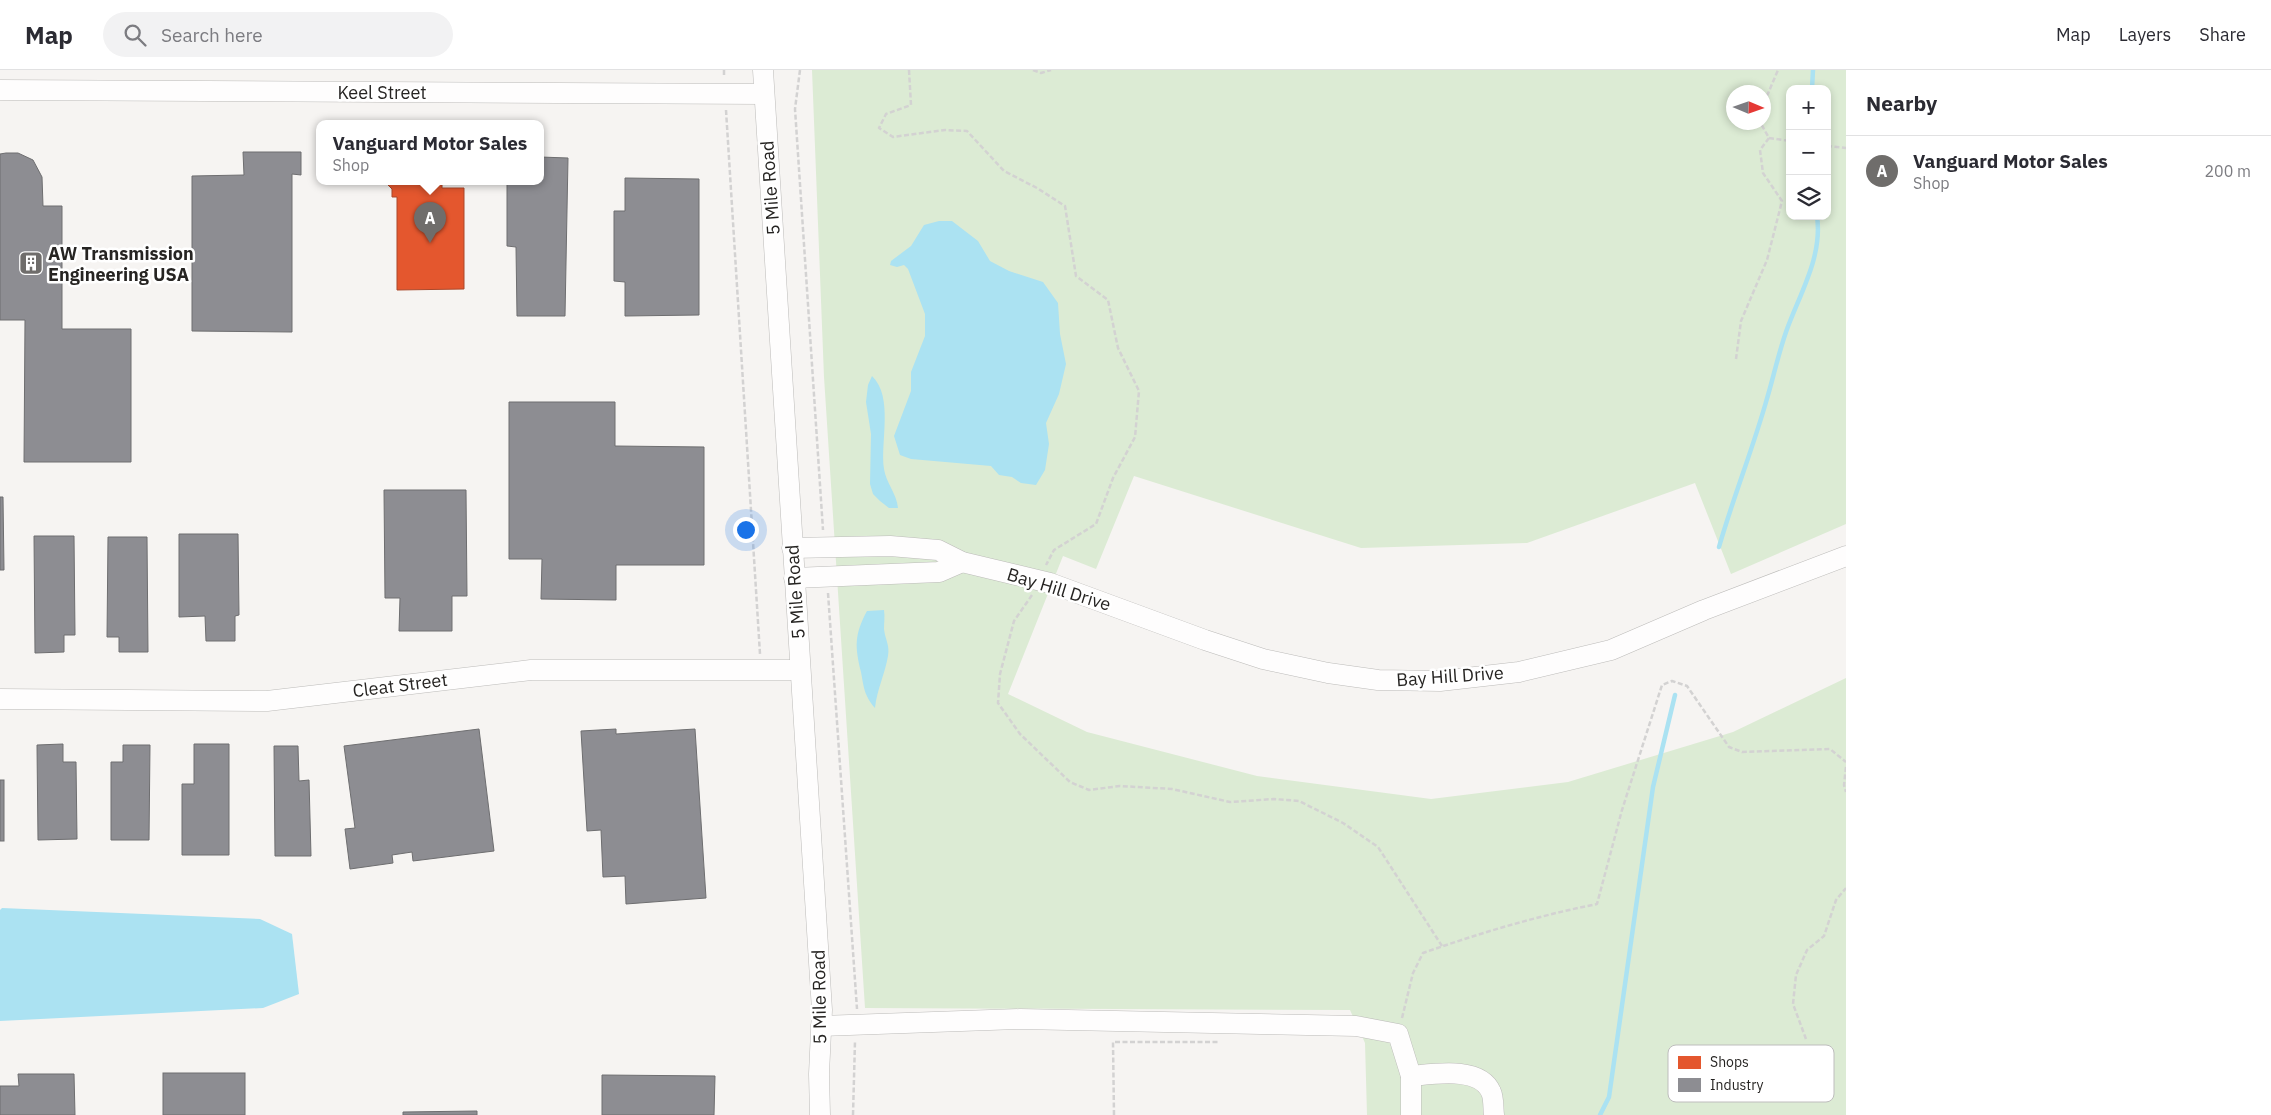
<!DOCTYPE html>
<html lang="en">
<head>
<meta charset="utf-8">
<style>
  :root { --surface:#fff; --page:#f2f2f3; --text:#2b2b33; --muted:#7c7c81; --line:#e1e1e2; --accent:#6f6d6b }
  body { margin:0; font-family:"IBM Plex Sans",sans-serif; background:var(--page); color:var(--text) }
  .controls { position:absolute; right:15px; top:15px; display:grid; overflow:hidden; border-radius:10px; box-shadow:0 2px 8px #0003 }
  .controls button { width:45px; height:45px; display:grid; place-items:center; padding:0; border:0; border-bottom:1px solid var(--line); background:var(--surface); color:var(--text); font:25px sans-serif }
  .compass { position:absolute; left:1726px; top:15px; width:45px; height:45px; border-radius:50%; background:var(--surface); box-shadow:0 2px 8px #0003; rotate:92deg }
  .you { position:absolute; left:745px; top:459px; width:18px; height:18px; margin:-12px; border:4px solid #fff; border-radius:50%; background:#1a73e8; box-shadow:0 0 0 8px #1a73e833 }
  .badge { display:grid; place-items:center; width:32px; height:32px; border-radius:50%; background:var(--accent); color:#fff; font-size:16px; font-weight:700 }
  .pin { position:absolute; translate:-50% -41px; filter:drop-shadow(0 1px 2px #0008) }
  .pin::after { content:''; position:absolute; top:26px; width:18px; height:15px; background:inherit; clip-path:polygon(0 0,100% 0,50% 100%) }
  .popup { position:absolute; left:316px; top:50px; width:228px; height:65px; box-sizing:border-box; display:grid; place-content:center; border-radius:10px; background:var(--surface); filter:drop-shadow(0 1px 4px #0005); font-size:16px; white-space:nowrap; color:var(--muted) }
  .popup b { font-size:19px; color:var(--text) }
  .popup::after { content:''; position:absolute; left:50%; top:100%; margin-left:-10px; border:10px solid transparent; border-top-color:var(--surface) }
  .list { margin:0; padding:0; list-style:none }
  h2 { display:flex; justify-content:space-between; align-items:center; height:65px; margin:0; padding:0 20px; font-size:21px }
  h2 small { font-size:16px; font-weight:400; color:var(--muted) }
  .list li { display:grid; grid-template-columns:32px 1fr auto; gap:15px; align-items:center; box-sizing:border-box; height:70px; padding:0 20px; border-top:1px solid var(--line) }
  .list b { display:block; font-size:19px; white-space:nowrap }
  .list p { margin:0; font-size:16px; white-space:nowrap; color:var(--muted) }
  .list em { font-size:16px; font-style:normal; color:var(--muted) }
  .icon { flex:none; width:28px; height:28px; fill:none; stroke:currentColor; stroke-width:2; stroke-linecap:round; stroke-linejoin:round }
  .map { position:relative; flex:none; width:1846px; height:1045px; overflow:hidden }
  header { display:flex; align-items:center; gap:30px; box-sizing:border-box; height:70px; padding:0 25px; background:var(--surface); border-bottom:1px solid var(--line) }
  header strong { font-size:24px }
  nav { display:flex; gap:28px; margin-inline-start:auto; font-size:18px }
  .search { width:350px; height:45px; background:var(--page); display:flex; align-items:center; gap:12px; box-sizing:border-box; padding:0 18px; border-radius:28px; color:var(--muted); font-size:19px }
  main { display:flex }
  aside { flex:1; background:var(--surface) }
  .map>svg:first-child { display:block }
  .green { fill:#dcebd4; fill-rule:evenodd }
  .water { fill:#abe2f2 }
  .shops { fill:#e4572e; stroke:#ab482a }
  .industry { fill:#8d8d92; stroke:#6e6e70 }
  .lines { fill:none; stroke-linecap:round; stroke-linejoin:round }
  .stream { stroke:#abe2f2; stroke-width:4.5 }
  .minor-casing { stroke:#bcbbb9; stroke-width:21 }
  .path { stroke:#d3d2d2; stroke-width:2.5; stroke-dasharray:5 2.5; stroke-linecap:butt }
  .minor { stroke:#fefdfd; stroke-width:20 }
  .labels { text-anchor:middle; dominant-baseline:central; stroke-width:5; stroke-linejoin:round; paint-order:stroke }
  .street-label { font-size:18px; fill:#262422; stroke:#fff }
  .poi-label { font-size:18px; font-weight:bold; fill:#262422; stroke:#fff; text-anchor:start }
  .key { fill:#fff; stroke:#bebdbd; stroke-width:1 }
  .key-label { font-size:14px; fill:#262422 }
</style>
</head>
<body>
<header>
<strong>Map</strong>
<div class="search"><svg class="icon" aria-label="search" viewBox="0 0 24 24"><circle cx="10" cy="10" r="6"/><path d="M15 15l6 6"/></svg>Search here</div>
<nav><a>Map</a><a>Layers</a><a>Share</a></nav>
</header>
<main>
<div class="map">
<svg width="1846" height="1045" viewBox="0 0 1846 1045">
  <rect width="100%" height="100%" fill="#f6f4f2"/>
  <path class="green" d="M812,0H1846V454L1731,504L1695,413L1527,473L1361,478L1134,406L1096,499L1063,486L1008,624L1087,662L1257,706L1431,729L1568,712L1733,662L1846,608V1045H1367L1365,973L1350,940L865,938L824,307ZM1790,19H1827V146H1790ZM1734,22H1764V52H1734Z"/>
  <g class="water">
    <polygon points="939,151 952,151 978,171 990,191 1009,201 1043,212 1058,233 1060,264 1066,294 1059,324 1046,353 1049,374 1045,400 1036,415 1021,413 1012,407 999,405 991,396 911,389 900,385 894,366 911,321 911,302 925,266 925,244 908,199 904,195 897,197 890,195 891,191 911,176 924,155"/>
    <path d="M872,306C894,327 880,372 884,399C886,413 897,424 898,438H889L880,431L873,424L870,414L871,364L866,332L868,315Z"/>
    <path d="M884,540C885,547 884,552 884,559C885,569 890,575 888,586C885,604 877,619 875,638C864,625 864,618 861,602C855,577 854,565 867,541Z"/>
    <polygon points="2,838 260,849 292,864 299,924 263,938 0,951 0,840"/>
  </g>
  <polygon class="shops" points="385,112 442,112 442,118 464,118 464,219 397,220 397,127 392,127 392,119"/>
  <g class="industry">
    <polygon points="243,82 301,82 301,105 292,104 292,262 192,261 192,106 244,105"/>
    <polygon points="6,83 18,83 33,90 42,107 43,136 62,136 62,259 131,259 131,392 24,392 25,250 0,250 0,84"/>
    <polygon points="540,87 568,88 565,246 517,246 516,177 507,176 507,112 540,112"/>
    <polygon points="625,108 699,109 699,245 625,246 625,212 614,211 614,141 625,141"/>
    <polygon points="509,332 615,332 615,376 704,377 704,495 616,495 616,530 541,529 542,489 509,489"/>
    <polygon points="384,420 466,420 467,526 452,526 452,561 399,561 400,528 385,528"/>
    <polygon points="0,427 3,427 4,500 0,500"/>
    <polygon points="179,464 238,464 239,545 235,546 235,571 206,571 205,546 179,547"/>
    <polygon points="34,466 74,466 75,565 64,565 64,582 35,583"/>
    <polygon points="108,467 147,467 148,582 119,582 119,567 107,567"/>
    <polygon points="479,659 494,781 413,791 412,782 392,785 393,793 350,799 345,759 355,758 344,676"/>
    <polygon points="616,659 616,664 695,659 706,828 626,834 625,806 603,807 601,760 587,761 581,661"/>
    <polygon points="63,674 63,692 76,692 77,769 38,770 37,675"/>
    <polygon points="194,674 229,674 229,785 182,785 182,714 194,714"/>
    <polygon points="123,675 150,675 149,770 111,770 111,692 123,692"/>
    <polygon points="274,676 298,676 299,711 309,710 311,786 275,786"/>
    <rect x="0" y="710" width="4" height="61"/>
    <rect x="163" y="1003" width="82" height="42"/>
    <polygon points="18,1004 74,1004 75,1045 0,1045 0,1016 19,1016"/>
    <polygon points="602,1005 715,1006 714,1045 602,1045"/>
    <polygon points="477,1041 477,1045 403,1045 403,1042"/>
  </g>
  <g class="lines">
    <g class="stream">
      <polyline points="1812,19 1813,0"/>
      <path d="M1719,477C1733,428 1752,381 1766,332C1773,309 1778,285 1786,262C1799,225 1823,187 1817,146"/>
      <polyline points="1600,1045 1609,1027 1653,717 1675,625"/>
    </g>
    <g class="minor-casing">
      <g id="minor">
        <polyline points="763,0 822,940 819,1004 820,1045"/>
        <polyline points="0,20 764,24"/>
        <polyline points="792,478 890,476 938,480 962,492 1050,513 1205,570 1263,589 1328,603 1378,610 1440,611 1519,602 1611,580 1704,540 1846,486"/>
        <polyline points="794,508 939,502 962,492"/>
        <polyline points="0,629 267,631 531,600 800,600"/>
        <polyline points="821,956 1020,949 1356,956 1398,964 1411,1006 1411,1045"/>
        <path d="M1411,1006C1434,1004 1480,996 1491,1022C1494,1028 1493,1038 1494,1045"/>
      </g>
    </g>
    <g class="path">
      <polyline points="724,0 724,7"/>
      <polyline points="800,0 795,39 823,460"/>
      <polyline points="909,0 911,35 886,44 879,58 893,67 945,60 967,61 1004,101 1037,118 1065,136 1076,206 1108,230 1118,278 1139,321 1135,367 1113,408 1096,454 1054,480 1046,495"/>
      <polyline points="1033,0 1041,3 1051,0"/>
      <polyline points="1764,33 1778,0"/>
      <polyline points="726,40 760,584"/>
      <polyline points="1769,68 1790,71"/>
      <polyline points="1827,76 1846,78"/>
      <polyline points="1736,289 1741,251 1767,190 1782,131 1763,103 1760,80 1769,68 1760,52"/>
      <polyline points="828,523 857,939"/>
      <polyline points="1032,525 1014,551 1000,604 998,633 1020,664 1070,712 1089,720 1120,716 1172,719 1230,732 1274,729 1299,731 1343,753 1378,777 1442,876"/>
      <polyline points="1846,697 1844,715 1846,722"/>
      <path d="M1402,948L1413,903L1423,883C1480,863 1537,846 1597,834L1622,740L1662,615L1672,611L1687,616L1729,677L1742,682L1830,679L1846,692"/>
      <polyline points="1806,969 1793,934 1796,905 1807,880 1824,866 1836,830 1846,818"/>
      <polyline points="853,1045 855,971"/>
      <polyline points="1114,1045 1113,972 1219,972"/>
    </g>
    <use href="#minor" class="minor"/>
  </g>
  <defs>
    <g id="building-square" transform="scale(1.25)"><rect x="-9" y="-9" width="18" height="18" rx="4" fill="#6f6d6b" stroke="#fff"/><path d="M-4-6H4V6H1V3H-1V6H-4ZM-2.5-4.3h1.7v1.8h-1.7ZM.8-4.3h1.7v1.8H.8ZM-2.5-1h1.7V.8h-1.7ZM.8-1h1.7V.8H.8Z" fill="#fff"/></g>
  </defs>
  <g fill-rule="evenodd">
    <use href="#building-square" x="31" y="193"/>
  </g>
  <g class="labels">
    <g class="street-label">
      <text x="382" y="22">Keel Street</text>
      <text transform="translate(770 118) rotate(-94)">5 Mile Road</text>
      <text transform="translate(1059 519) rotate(17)">Bay Hill Drive</text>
      <text transform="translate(795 522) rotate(-94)">5 Mile Road</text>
      <text transform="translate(1450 606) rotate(-4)">Bay Hill Drive</text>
      <text transform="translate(400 615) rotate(-7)">Cleat Street</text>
      <text transform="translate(819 927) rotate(-91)">5 Mile Road</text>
    </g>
    <g class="poi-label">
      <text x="48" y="183">AW Transmission<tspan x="48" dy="21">Engineering USA</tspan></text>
    </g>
  </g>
  <rect x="1668" y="975" width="166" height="57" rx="8" class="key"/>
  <rect x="1678" y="986" width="23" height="13" fill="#e4572e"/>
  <rect x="1678" y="1008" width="23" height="14" fill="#8d8d92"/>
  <g class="key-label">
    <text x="1710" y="997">Shops</text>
    <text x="1710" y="1020">Industry</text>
  </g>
</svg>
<div class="controls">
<button>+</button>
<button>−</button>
<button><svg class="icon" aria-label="layers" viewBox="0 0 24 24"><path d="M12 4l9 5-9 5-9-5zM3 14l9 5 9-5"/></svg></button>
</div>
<svg class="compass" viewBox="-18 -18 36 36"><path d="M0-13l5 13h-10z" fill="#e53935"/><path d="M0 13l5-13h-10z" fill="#7c7c81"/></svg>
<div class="you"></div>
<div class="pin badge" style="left:430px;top:173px">A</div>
<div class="popup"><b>Vanguard Motor Sales</b>Shop</div>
</div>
<aside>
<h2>Nearby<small></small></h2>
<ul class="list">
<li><span class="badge">A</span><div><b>Vanguard Motor Sales</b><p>Shop</p></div><em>200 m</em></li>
</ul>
</aside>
</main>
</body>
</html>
